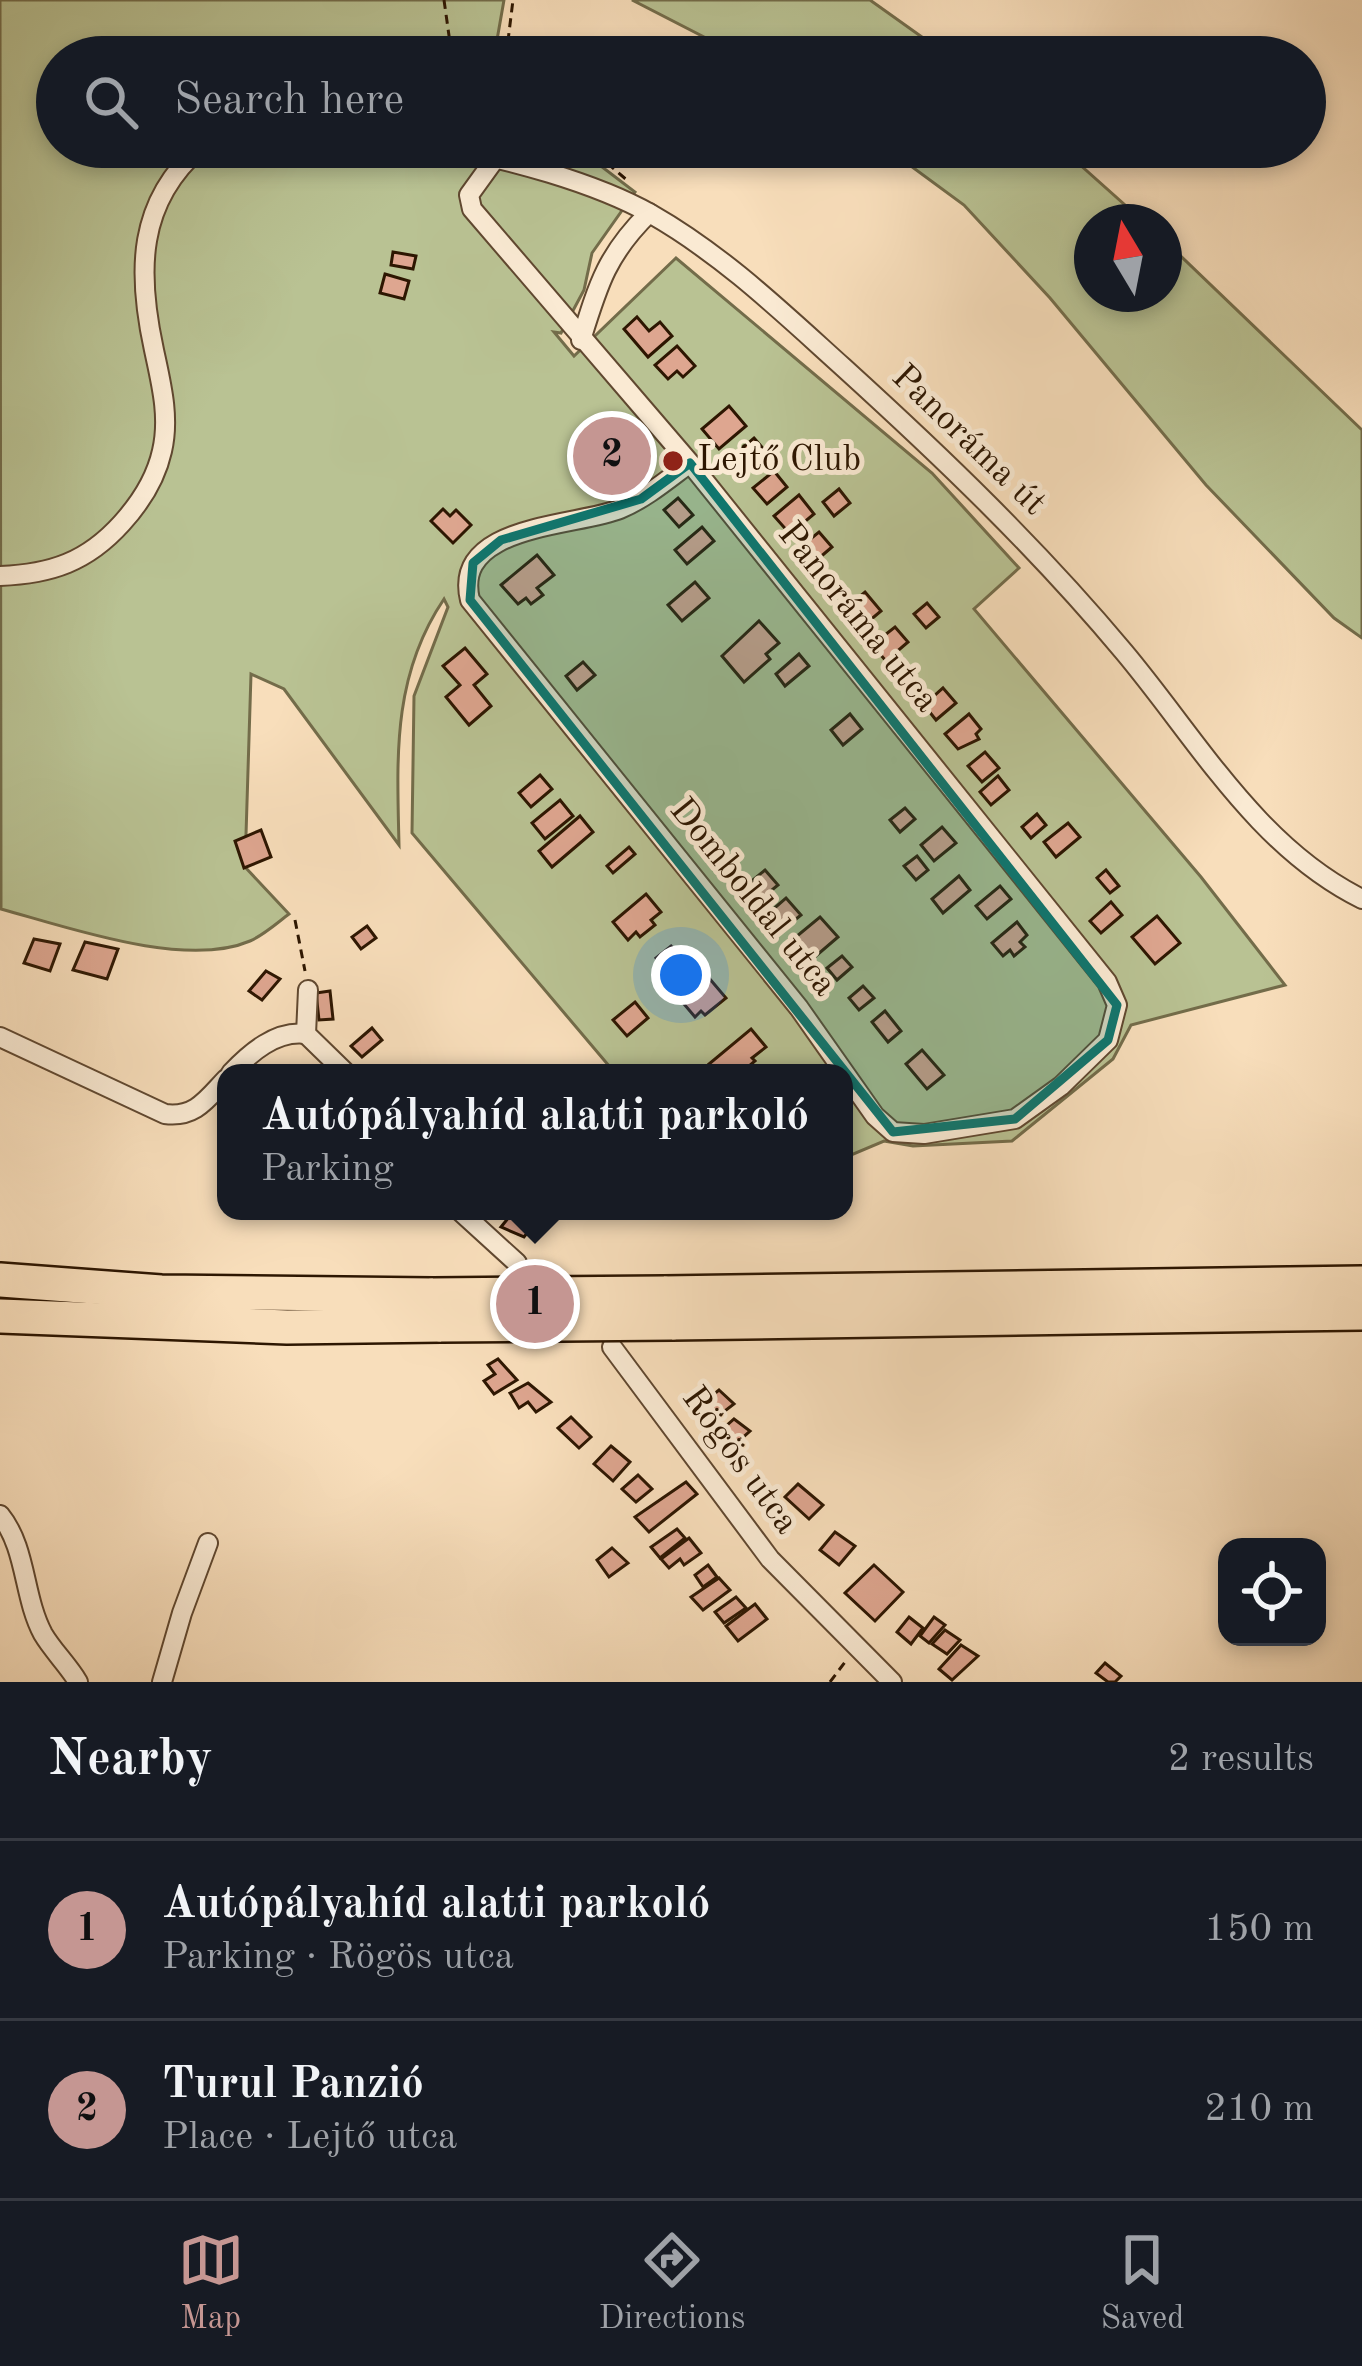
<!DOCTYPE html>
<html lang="en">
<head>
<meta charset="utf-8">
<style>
  :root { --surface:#171b24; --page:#242831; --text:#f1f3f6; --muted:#9ea1a6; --line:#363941; --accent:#c59692 }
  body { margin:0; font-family:"Old Standard TT",serif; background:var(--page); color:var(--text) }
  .controls { position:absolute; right:36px; bottom:36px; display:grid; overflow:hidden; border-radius:24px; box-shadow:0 6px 18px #0003 }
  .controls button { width:108px; height:108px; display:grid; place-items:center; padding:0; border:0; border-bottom:3px solid var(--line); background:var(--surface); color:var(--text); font:60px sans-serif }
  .compass { position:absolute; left:1074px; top:204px; width:108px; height:108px; border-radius:50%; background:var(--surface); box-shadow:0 6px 18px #0003; rotate:350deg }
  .you { position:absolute; left:681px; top:975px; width:42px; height:42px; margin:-30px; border:9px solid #fff; border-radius:50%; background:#1a73e8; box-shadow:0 0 0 18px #1a73e833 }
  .badge { display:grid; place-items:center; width:78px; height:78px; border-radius:50%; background:var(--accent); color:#111; font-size:39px; font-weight:700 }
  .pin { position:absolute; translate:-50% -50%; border:6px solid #fff; box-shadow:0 3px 12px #0006 }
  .popup { position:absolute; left:217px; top:1064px; width:636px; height:156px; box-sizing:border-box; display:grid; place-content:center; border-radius:24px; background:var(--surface); filter:drop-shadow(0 3px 9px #0005); font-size:39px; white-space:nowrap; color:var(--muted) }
  .popup b { font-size:45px; color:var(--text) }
  .popup::after { content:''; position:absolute; left:50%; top:100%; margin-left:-24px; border:24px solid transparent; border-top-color:var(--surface) }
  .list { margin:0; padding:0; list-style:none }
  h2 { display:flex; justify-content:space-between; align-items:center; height:156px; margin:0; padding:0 48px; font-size:51px }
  h2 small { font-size:39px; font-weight:400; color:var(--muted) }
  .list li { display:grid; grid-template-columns:78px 1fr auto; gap:36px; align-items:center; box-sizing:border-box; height:180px; padding:0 48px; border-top:3px solid var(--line) }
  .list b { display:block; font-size:45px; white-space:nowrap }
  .list p { margin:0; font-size:39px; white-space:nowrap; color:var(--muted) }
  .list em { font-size:39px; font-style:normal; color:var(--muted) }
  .icon { flex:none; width:66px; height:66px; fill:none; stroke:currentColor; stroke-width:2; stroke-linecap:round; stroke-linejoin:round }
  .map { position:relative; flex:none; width:1362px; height:1682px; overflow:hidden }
  .search { position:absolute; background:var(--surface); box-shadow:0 6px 18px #0003; left:36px; right:36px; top:36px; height:132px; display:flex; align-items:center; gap:30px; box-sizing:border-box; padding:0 42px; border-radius:66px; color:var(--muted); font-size:45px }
  .sheet { height:516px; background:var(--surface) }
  nav { display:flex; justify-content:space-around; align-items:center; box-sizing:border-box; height:168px; border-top:3px solid var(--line); background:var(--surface); font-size:33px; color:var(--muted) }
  nav a { display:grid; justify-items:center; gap:6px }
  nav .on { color:var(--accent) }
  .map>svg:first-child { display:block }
  .green { fill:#b9c293; stroke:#736c4a; stroke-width:3 }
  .building { fill:#dea690; stroke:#2d1601; stroke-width:3 }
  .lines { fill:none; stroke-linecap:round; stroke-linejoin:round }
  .street-casing { stroke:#604830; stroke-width:22 }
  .highway-casing { stroke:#2d1601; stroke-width:38 }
  .path { stroke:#2d1601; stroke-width:3; stroke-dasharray:9 6; stroke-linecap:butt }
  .street { stroke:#faead3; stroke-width:18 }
  .highway { stroke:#f8debb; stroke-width:33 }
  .highway-bridge-casing { stroke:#2d1601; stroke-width:38; stroke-linecap:butt }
  .highway-bridge { stroke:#f8debb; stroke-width:33 }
  .marked { fill:#0f766e; fill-opacity:0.2; stroke:#0f766e; stroke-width:9; stroke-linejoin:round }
  .poi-dot { fill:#8f2418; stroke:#faead3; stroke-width:4.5 }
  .labels { text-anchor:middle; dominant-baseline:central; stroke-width:10; stroke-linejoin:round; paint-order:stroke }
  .street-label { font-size:36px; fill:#2d1601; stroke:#faead3 }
  .poi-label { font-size:36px; fill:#2d1601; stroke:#faead3; text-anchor:start }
</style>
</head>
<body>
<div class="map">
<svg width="1362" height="1682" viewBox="0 0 1362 1682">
  <rect width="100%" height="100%" fill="#f8debb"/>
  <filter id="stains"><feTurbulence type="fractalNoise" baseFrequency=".00167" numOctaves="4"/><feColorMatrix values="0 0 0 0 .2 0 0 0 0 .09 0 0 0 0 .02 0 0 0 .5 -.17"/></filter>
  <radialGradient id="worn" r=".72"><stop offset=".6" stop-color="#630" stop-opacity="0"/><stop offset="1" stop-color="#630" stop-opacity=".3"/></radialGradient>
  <g class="green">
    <path d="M0,0H504L494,57H57V147H576L635,192L592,253L584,290L561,333L554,332L574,356L676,258L932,473L1019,568L974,609L1201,877L1285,985L1131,1025L1113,1059L1012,1141L913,1146L884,1141L844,1158V1073H615L412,833L414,696L448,607L444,599C392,676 397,757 399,845L284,689L251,674L245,867L289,914C277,923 264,935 250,941C185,969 67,927 1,909Z"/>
    <polygon points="632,0 870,0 950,57 743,57"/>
    <polygon points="885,147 1060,147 1144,222 1092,222 1092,294 1164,294 1164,240 1362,430 1362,638 1334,618 1206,485 1050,298 964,205"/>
  </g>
  <g class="building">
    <polygon points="393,252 416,256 413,269 391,265"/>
    <polygon points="385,274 409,281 404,299 380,293"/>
    <polygon points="637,317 649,331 660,322 672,336 648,357 624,329"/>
    <polygon points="677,346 695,366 683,377 677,371 668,379 655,365"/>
    <polygon points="729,406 746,426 719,449 702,429"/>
    <polygon points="613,438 621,446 630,438 645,454 625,473 614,460 595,476 579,457 597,441 603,447"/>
    <polygon points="754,438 766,452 738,476 726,462"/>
    <polygon points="774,471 787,487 767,504 753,488"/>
    <polygon points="839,489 850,503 834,516 823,502"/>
    <polygon points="799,495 814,514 790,534 774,516"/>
    <polygon points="678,498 693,515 679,527 664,510"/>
    <polygon points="443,509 450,516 456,510 471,525 453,543 431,521"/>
    <polygon points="702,527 714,541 687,564 675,550"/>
    <polygon points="819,532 832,547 811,565 798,549"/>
    <polygon points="537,555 554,575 537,588 543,595 531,604 526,598 518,604 501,585"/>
    <polygon points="695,582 709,598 682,621 668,605"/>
    <polygon points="865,592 881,611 862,627 846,608"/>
    <polygon points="927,603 939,617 926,628 914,614"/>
    <polygon points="759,621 779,643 766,654 770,659 744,682 722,656"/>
    <polygon points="895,627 908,642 886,661 872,645"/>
    <polygon points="465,648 487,674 474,685 491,706 469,725 446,697 460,685 443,666"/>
    <polygon points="799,654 809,666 785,686 776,674"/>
    <polygon points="583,662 595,675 577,690 566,676"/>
    <polygon points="943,688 956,703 936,720 924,705"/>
    <polygon points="850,714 862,729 843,745 831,730"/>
    <polygon points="969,714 981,729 976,734 979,739 958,749 945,734"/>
    <polygon points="985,752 999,768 982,782 968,766"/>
    <polygon points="540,775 552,789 531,807 519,793"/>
    <polygon points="998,776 1009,790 991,805 980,792"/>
    <polygon points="560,800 573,816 545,839 532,823"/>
    <polygon points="905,808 915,819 900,832 890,820"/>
    <polygon points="1037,814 1046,825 1031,838 1022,827"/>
    <polygon points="580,816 593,832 552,867 539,851"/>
    <polygon points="1068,823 1080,837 1056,857 1044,842"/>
    <polygon points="942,827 956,843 934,861 921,845"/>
    <polygon points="261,830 271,857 244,868 235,841"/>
    <polygon points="629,847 635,854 613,873 607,866"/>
    <polygon points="917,856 928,870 916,880 904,866"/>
    <polygon points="765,870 778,885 761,899 748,884"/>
    <polygon points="1106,870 1119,886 1110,893 1097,878"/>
    <polygon points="959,876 970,890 943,913 932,899"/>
    <polygon points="1000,886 1011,899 987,919 976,906"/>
    <polygon points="646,894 661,912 651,920 655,925 640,937 636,932 628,940 613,922"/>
    <polygon points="786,898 801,915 785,928 771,911"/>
    <polygon points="1111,902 1122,915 1101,933 1090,921"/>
    <polygon points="1157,916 1180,943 1155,964 1132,937"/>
    <polygon points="820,917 838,937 809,962 791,941"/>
    <polygon points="1017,922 1027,935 1020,942 1025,947 1014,956 1010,950 1003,956 992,943"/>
    <polygon points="367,926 376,938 361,949 352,937"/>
    <polygon points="34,939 60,944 50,971 24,963"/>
    <polygon points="85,942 118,949 107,979 73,970"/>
    <polygon points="671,946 684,962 669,974 656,958"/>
    <polygon points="842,956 852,967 837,980 827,968"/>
    <polygon points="266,971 280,979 262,1000 249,991"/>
    <polygon points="709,978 726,998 705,1015 701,1011 695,1017 678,997 688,988 692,992"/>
    <polygon points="863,986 874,998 859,1010 849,998"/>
    <polygon points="330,991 333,1019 319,1020 316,993"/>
    <polygon points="635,1002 648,1018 627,1036 613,1020"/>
    <polygon points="885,1011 901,1031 888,1042 872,1022"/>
    <polygon points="372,1028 382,1040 362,1057 351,1046"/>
    <polygon points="751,1029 766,1047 752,1058 755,1061 741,1073 716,1073 709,1064"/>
    <polygon points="922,1050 944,1075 927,1089 906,1064"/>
    <polygon points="514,1211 526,1211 539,1218 524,1237 501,1227"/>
    <polygon points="498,1359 517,1380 494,1394 484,1381 495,1374 488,1365"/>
    <polygon points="528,1383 551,1402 536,1412 528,1402 519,1408 510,1393"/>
    <polygon points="719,1390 734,1404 717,1417 703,1403"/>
    <polygon points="571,1417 591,1437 579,1448 558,1428"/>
    <polygon points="734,1419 750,1431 732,1447 716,1435"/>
    <polygon points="611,1446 630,1462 613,1481 594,1464"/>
    <polygon points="638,1475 652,1489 636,1502 622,1489"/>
    <polygon points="686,1482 697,1494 649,1532 635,1517"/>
    <polygon points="798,1484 823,1505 809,1519 785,1497"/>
    <polygon points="677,1529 685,1538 660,1558 651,1547"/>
    <polygon points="835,1532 855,1546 839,1565 820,1550"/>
    <polygon points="689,1538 701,1553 684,1565 680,1559 669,1568 661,1559"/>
    <polygon points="612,1548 628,1563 609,1577 597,1560"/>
    <polygon points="708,1565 717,1577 703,1587 695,1575"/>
    <polygon points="874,1565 903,1592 875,1621 845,1593"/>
    <polygon points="719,1578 730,1590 703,1610 691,1597"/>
    <polygon points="736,1597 746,1608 724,1623 715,1612"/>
    <polygon points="755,1604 767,1619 738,1641 726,1626"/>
    <polygon points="909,1617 923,1628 911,1644 897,1632"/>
    <polygon points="934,1617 945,1625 929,1643 920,1636"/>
    <polygon points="945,1630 960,1640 947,1654 932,1644"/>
    <polygon points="961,1645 978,1656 952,1680 939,1669"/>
    <polygon points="1105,1663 1121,1676 1115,1682 1108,1682 1096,1673"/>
  </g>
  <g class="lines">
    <g class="street-casing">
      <g id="street">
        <path d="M443,147C507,159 594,182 651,214C723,255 782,312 843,367C942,457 1038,549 1124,652C1197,739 1257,847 1362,899"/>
        <path d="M495,159L469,195L472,209L690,463L1107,982L1117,1005L1108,1040L1061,1086L1015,1119L924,1134L893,1132L875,1116L799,1008L470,600C452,524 575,527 620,509C646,498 667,480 690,463"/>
        <path d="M581,340C598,285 607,254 649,213"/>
        <path d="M0,576C51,574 87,562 122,523C141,502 156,478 162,451C170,417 161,383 154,350C137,272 137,202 201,147"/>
        <polyline points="308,990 306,1034 346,1073"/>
        <path d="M0,1037L165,1114C195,1118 207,1099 226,1079"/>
        <path d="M231,1073C250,1053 276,1030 306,1034"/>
        <polyline points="460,1211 517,1263"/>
        <polyline points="612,1347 770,1559 892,1682"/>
        <path d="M0,1515C27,1548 23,1597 43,1634C53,1651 68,1665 78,1682"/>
        <polyline points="162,1682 182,1613 208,1543"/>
      </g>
    </g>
    <g class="highway-casing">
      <g id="highway">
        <polyline points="0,1280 161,1292 433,1295"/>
        <polyline points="664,1293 1362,1283"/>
        <polyline points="0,1316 287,1327 441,1325"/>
        <polyline points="672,1323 1362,1313"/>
      </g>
    </g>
    <g class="path">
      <polyline points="444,0 452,57"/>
      <polyline points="506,57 513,0"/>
      <polyline points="582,147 600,157 628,181"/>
      <polyline points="295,920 305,971"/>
      <polyline points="830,1682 848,1658"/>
    </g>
    <use href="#street" class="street"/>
    <use href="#highway" class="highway"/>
    <g class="highway-bridge-casing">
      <g id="highway-bridge">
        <polyline points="433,1295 664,1293"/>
        <polyline points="441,1325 672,1323"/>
      </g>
    </g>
    <use href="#highway-bridge" class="highway-bridge"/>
  </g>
  <path class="marked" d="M690,463L1117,1005L1108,1040L1015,1119L893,1132L470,600L473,563L501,540L641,499Z"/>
  <circle class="poi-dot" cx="673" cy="461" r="12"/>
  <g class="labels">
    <g class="street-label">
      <text transform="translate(968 441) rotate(44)">Panoráma út</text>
      <text transform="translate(857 618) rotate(51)">Panoráma utca</text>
      <text transform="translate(752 898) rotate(51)">Domboldal utca</text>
      <text transform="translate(739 1461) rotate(54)">Rögös utca</text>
    </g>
    <g class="poi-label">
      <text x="697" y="461">Lejtő Club</text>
    </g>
  </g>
  <rect width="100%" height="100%" filter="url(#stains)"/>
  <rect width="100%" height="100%" fill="url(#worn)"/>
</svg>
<div class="controls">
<button><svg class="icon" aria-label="locate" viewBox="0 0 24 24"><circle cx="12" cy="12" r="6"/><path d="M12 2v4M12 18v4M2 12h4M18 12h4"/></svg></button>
</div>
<svg class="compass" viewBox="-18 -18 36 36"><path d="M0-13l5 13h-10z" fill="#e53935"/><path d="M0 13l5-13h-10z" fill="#9ea1a6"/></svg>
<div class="you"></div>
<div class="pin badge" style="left:535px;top:1304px">1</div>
<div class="popup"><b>Autópályahíd alatti parkoló</b>Parking</div>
<div class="pin badge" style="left:612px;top:456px">2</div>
<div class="search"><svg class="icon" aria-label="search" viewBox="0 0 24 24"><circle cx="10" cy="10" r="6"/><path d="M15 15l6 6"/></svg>Search here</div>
</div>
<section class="sheet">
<h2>Nearby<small>2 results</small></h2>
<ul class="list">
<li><span class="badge">1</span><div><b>Autópályahíd alatti parkoló</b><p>Parking · Rögös utca</p></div><em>150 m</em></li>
<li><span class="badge">2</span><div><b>Turul Panzió</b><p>Place · Lejtő utca</p></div><em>210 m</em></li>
</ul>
</section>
<nav>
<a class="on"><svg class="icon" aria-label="map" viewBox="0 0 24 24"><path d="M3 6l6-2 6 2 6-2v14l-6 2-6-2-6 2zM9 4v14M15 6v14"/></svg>Map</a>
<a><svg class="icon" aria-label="directions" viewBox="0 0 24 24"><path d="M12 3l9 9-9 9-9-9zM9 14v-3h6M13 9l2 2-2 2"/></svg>Directions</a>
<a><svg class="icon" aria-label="saved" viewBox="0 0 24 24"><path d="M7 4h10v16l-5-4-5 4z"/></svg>Saved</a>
</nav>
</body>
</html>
